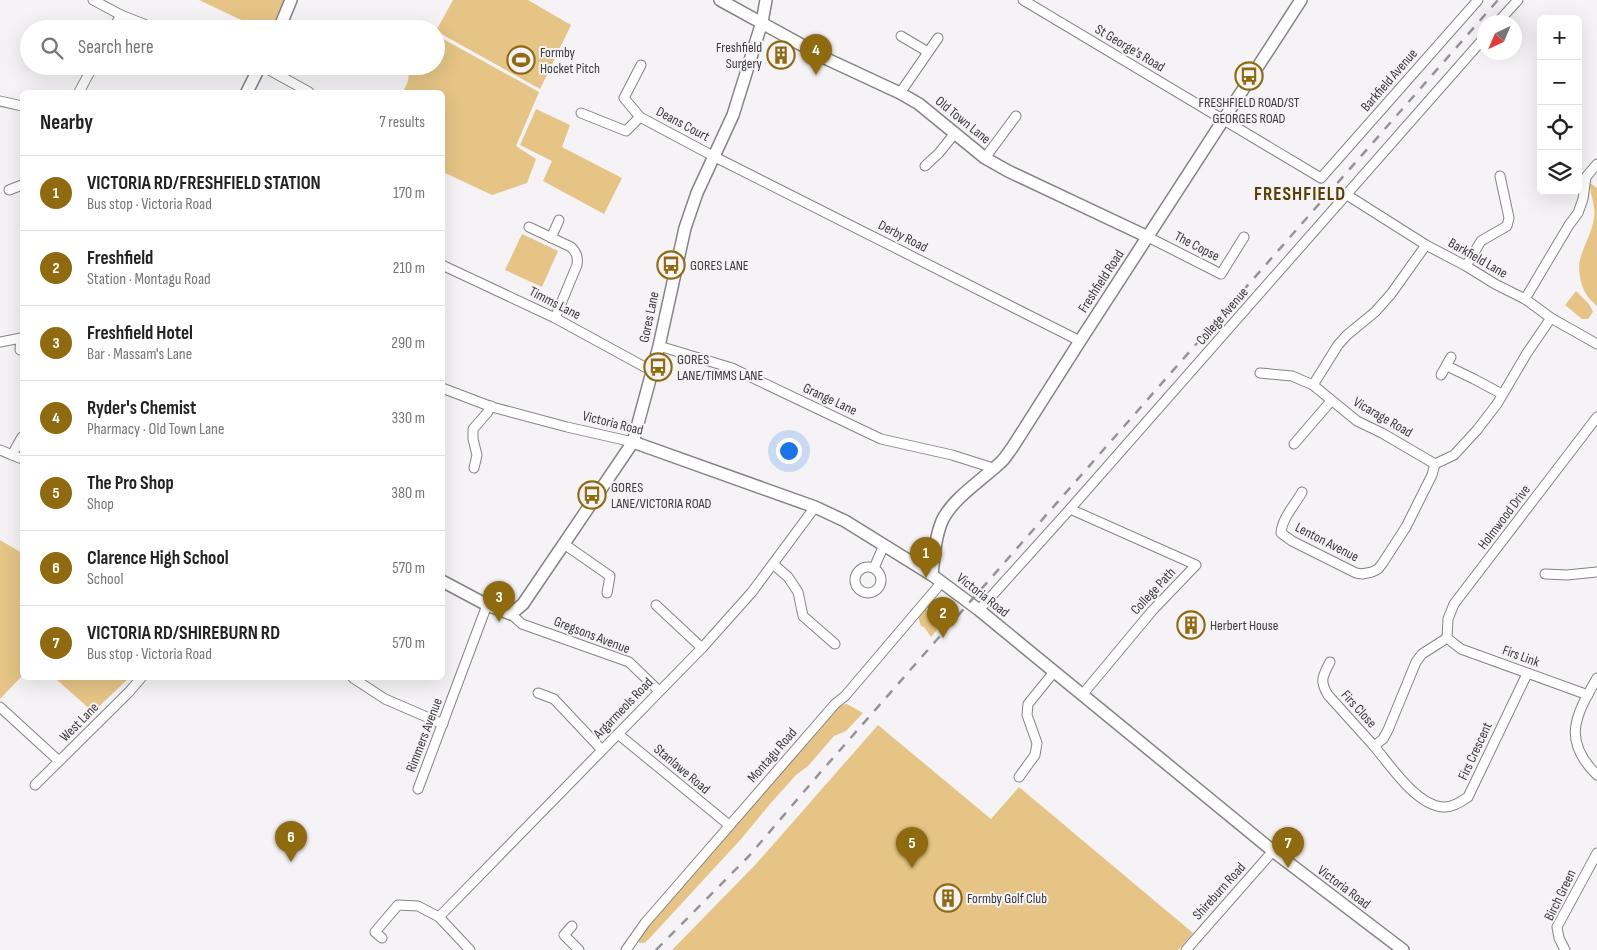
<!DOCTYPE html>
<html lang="en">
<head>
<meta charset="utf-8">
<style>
  :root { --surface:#fff; --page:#f6f6f6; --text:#222; --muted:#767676; --line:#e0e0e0; --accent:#8f6a0f }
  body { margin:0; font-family:"Sofia Sans Condensed",sans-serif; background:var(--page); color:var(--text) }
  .controls { position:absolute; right:15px; top:15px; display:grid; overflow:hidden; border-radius:8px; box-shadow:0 5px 20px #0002 }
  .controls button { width:45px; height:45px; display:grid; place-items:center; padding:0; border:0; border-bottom:1px solid var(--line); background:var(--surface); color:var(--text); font:25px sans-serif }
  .compass { position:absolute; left:1477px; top:15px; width:45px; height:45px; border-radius:50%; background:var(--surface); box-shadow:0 5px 20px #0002; rotate:224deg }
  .you { position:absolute; left:788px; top:450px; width:18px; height:18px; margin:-12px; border:4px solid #fff; border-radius:50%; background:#1a73e8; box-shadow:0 0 0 8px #1a73e833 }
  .badge { display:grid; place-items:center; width:32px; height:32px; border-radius:50%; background:var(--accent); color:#fff; font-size:16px; font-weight:700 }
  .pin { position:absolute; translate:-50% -41px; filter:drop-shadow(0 1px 2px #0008) }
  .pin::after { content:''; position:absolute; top:26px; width:18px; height:15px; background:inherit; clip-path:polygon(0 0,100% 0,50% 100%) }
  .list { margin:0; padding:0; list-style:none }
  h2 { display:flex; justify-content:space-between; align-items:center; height:65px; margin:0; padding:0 20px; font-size:21px }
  h2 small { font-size:16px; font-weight:400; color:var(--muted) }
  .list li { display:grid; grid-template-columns:32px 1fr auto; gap:15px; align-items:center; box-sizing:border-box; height:75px; padding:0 20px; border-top:1px solid var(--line) }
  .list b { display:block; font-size:19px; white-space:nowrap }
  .list p { margin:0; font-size:16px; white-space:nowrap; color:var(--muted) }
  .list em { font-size:16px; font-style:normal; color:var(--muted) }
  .icon { flex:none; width:28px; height:28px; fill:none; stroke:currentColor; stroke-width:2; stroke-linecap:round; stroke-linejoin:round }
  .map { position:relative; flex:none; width:1597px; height:950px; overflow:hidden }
  .search { position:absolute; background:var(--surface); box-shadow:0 5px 20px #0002; left:20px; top:20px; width:425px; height:55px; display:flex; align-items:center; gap:12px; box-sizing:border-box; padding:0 18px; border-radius:28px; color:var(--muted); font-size:19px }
  .panel { position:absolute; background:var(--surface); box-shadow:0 5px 20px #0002; left:20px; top:90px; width:425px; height:590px; border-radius:8px }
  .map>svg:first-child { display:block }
  .green { fill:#e5c485 }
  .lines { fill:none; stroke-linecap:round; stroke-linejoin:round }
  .street-casing { stroke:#848385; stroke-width:11 }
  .secondary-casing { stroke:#848385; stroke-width:14 }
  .street { stroke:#fff; stroke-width:9 }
  .secondary { stroke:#fff; stroke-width:11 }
  .rail { stroke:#949395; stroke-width:2.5; stroke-dasharray:9 9; stroke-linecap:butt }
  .labels { text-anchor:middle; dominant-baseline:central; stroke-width:4; stroke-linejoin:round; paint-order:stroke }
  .poi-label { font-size:14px; fill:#3c3b3c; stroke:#f5f3f6; text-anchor:start }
  .street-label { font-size:14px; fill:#3c3b3c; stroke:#f5f3f6 }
  .district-label { font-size:19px; font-weight:bold; letter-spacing:1px; fill:#594000; stroke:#f5f3f6 }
</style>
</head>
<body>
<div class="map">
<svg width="1597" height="950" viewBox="0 0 1597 950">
  <rect width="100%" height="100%" fill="#f5f3f6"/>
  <g class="green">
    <polygon points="199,0 286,0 273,29 260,29"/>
    <polygon points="453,0 528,0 571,25 540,89 436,31"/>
    <polygon points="436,35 539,92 516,146 536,159 527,183 492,195 443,172 442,92 403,92 408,81 410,66 436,66"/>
    <polygon points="536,109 570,125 562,147 622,178 604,214 543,181 552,161 520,145"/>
    <path d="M1590,183L1597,188V306C1593,302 1588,298 1586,294C1580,284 1577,267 1581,256C1585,243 1592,232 1594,218C1596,206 1590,195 1590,183Z"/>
    <polygon points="522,234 558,251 542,287 505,270"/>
    <polygon points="1576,291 1589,304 1593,312 1588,319 1582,319 1565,305"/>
    <polygon points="0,540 22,553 22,676 0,699"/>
    <polygon points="925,609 930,613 933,609 942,624 931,637 924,627 921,626 918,616"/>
    <polygon points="55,678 129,678 93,712"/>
    <polygon points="847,704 863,713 846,731 834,736 808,766 796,775 770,804 742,838 647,941 644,943 639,943 639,935 835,710 840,705"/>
    <polygon points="878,725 991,819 1019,787 1193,933 1178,950 672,950 756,864"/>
  </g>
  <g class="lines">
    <g class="street-casing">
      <g id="street">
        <polyline points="93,0 121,15 113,29"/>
        <polyline points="1023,0 1321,178 1478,0"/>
        <polyline points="121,15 154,28"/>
        <polyline points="1498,22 1518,0"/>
        <polyline points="901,36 928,52"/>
        <polyline points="641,65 624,98 640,117 713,156 1080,341"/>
        <polyline points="262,66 309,92"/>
        <polyline points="79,92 93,66"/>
        <polyline points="900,93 938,38"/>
        <polyline points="0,101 22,106"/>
        <polyline points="581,113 626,131 640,117"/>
        <polyline points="985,158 1016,116"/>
        <polyline points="925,166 939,153 955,133"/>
        <polyline points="9,190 22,185"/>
        <polyline points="1347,195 1426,245 1466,266 1495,284 1525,299 1551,318 1597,344"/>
        <path d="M529,227L571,247C577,253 578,257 577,265L555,318"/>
        <polyline points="1148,237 1221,274 1244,237"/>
        <polyline points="551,238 559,220"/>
        <polyline points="1426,245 1391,294 1375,312 1347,335 1338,345 1313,385 1357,421 1382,433 1435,464 1454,455 1477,430 1497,404 1527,353 1551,318"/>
        <polyline points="442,265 555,318 652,371"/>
        <polyline points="1466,266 1481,241 1507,226 1509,218 1500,176"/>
        <polyline points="1525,299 1569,225 1578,213 1583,199 1586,177 1597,164"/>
        <polyline points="0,342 21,338 20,350"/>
        <polyline points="659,346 732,368 881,439 952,455 993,468"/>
        <polyline points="1447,366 1474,379 1502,394"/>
        <polyline points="1260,373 1292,376 1313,385"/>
        <polyline points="1441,375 1451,357"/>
        <polyline points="442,388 492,407 567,427 633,442"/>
        <polyline points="1294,444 1331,401"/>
        <polyline points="0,450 22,459"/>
        <polyline points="12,455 22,437"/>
        <polyline points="474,468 477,455 473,439 473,429 487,413 491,406"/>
        <path d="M1302,492C1295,505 1282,518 1281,533L1292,541L1356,573L1362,574L1372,572L1378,569L1382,564L1406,527L1432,475L1435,464"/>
        <polyline points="1070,509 1196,565 1152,611 1082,695"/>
        <polyline points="564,544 610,576 607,593"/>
        <polyline points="773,564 788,577 798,592 803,616 835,644"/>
        <circle cx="868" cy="580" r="13"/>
        <polyline points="874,568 884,545"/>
        <polyline points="1545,574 1567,575 1597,572"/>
        <polyline points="656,605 702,648"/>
        <polyline points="979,610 1070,509 1484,38"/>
        <polyline points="511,614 522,624 629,662 659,691"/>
        <path d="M1447,638L1422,654L1416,662L1388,730L1383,739L1374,746C1390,765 1416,805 1443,807C1452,808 1461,802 1468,797L1527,674"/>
        <polyline points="1447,638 1448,619 1454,604 1597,417"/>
        <polyline points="1447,638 1461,649 1588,695"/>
        <path d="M1330,662C1323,676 1319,680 1328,695L1374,746"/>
        <polyline points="353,678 385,699 443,724"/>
        <path d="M1597,678C1576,715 1561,740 1597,775"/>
        <polyline points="538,693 554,699 602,750"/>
        <polyline points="0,707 59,761"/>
        <polyline points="618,734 729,825"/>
        <polyline points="1019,777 1035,755 1037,743 1027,715 1028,704 1054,672"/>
        <polyline points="35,785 129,692 141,678"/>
        <polyline points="418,789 487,605"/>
        <polyline points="439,917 702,648 752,592 815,507"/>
        <polyline points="572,926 564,935 579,950"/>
        <polyline points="382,938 375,932 398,905 418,906 439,917 470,950"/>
        <polyline points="626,950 645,923 835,704 845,696 942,582"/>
        <polyline points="1186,950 1273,851"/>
        <polyline points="1565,950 1559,938 1557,927 1597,853"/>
      </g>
    </g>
    <g class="secondary-casing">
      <g id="secondary">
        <polyline points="720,0 829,60 900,93 919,104 985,158 1008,171 1148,237"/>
        <polyline points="279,29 291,0"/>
        <polyline points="247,92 260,66"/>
        <polyline points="633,442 815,507 845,521 932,575 979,610 1273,851 1403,950"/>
        <path d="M932,575C934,557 935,538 942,521C952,499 983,479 1000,463C1005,459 1008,453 1012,448L1080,341L1301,0"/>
        <polyline points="442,581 487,605 511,614 523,604 633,442 659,346 685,228 697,193 733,115 762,22 766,0"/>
      </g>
    </g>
    <use href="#street" class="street"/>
    <use href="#secondary" class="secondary"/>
    <polyline class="rail" points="656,950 749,856 819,774 1498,0"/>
  </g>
  <defs>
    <g id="building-ring" transform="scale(1.4375)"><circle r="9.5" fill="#f5f3f6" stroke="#8f6a0f" stroke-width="1.5"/><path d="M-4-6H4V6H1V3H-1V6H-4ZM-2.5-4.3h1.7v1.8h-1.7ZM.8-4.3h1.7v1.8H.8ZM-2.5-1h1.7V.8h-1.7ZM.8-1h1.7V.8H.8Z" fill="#8f6a0f"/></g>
    <g id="stadium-ring" transform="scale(1.4375)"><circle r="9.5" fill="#f5f3f6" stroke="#8f6a0f" stroke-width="1.5"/><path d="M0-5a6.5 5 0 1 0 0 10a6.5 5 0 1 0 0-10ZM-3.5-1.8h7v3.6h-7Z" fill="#8f6a0f"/></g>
    <g id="bus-ring" transform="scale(1.4375)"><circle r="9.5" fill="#f5f3f6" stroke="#8f6a0f" stroke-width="1.5"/><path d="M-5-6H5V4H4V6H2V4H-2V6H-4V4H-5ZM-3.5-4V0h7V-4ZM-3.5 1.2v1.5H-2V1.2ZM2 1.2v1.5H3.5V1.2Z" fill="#8f6a0f"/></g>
  </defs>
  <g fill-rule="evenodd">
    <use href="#building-ring" x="781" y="55"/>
    <use href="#stadium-ring" x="521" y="60"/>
    <use href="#bus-ring" x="1249" y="76"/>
    <use href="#bus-ring" x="671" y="265"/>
    <use href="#bus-ring" x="658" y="367"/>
    <use href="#bus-ring" x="592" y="495"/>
    <use href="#building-ring" x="1191" y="625"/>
    <use href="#building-ring" x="948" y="898"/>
  </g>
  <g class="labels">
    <g class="poi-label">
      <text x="762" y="47" text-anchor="end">Freshfield<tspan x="762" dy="16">Surgery</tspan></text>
      <text x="540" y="52">Formby<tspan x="540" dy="16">Hocket Pitch</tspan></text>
      <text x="1249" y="102" text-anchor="middle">FRESHFIELD ROAD/ST<tspan x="1249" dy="16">GEORGES ROAD</tspan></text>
      <text x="690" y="265">GORES LANE</text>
      <text x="677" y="359">GORES<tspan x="677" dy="16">LANE/TIMMS LANE</tspan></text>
      <text x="611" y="487">GORES<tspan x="611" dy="16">LANE/VICTORIA ROAD</tspan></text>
      <text x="1210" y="625">Herbert House</text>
      <text x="967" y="898">Formby Golf Club</text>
    </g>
    <g class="street-label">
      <text transform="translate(1130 48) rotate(31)">St George's Road</text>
      <text transform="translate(1389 80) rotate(-49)">Barkfield Avenue</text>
      <text transform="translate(963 120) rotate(39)">Old Town Lane</text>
      <text transform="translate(683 124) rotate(28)">Deans Court</text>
      <text transform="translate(903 236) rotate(27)">Derby Road</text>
      <text transform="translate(1197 246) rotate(27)">The Copse</text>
      <text transform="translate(1478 258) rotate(30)">Barkfield Lane</text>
      <text transform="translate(1101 281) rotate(-57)">Freshfield Road</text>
      <text transform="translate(555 303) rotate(27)">Timms Lane</text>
      <text transform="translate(1222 316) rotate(-49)">College Avenue</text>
      <text transform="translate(649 317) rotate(-78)">Gores Lane</text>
      <text transform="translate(830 399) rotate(25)">Grange Lane</text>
      <text transform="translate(1383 417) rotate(30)">Vicarage Road</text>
      <text transform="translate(613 423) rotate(14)">Victoria Road</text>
      <text transform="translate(1504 517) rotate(-53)">Holmwood Drive</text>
      <text transform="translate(1327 542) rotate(27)">Lenton Avenue</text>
      <text transform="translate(1153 591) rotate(-47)">College Path</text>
      <text transform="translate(983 595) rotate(38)">Victoria Road</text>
      <text transform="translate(592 635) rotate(21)">Gregsons Avenue</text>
      <text transform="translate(1521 656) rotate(20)">Firs Link</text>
      <text transform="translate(623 708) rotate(-46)">Argarmeols Road</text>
      <text transform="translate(1359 709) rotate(48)">Firs Close</text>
      <text transform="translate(79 722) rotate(-45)">West Lane</text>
      <text transform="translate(424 735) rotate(-69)">Rimmers Avenue</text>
      <text transform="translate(1475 751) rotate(-65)">Firs Crescent</text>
      <text transform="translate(772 755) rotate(-49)">Montagu Road</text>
      <text transform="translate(682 769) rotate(40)">Stanlawe Road</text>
      <text transform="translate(1344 887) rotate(37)">Victoria Road</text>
      <text transform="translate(1219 891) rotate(-48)">Shireburn Road</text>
      <text transform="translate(1560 895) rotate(-64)">Birch Green</text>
    </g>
    <g class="district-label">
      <text x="1300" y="194">FRESHFIELD</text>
    </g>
  </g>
</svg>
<div class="controls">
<button>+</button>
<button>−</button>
<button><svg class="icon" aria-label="locate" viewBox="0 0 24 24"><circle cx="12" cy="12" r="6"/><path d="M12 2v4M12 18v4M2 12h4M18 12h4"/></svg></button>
<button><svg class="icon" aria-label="layers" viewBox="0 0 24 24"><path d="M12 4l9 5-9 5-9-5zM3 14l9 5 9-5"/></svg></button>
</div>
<svg class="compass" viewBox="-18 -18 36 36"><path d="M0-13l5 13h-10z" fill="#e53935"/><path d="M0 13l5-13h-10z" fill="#767676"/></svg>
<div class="you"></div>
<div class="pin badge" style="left:926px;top:578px">1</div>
<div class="pin badge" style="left:943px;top:638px">2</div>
<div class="pin badge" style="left:499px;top:622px">3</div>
<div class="pin badge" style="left:816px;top:75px">4</div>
<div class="pin badge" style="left:912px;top:868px">5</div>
<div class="pin badge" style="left:291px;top:862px">6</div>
<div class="pin badge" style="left:1288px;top:868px">7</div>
<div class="search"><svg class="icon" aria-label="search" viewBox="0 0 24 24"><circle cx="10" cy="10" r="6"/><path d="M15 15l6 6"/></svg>Search here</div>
<section class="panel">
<h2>Nearby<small>7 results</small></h2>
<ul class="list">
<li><span class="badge">1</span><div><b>VICTORIA RD/FRESHFIELD STATION</b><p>Bus stop · Victoria Road</p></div><em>170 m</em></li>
<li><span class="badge">2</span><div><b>Freshfield</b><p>Station · Montagu Road</p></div><em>210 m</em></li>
<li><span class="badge">3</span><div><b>Freshfield Hotel</b><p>Bar · Massam's Lane</p></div><em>290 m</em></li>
<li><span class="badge">4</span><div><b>Ryder's Chemist</b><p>Pharmacy · Old Town Lane</p></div><em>330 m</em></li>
<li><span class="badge">5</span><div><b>The Pro Shop</b><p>Shop</p></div><em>380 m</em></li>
<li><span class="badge">6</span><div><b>Clarence High School</b><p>School</p></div><em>570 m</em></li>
<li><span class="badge">7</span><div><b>VICTORIA RD/SHIREBURN RD</b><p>Bus stop · Victoria Road</p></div><em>570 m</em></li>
</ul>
</section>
</div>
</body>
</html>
